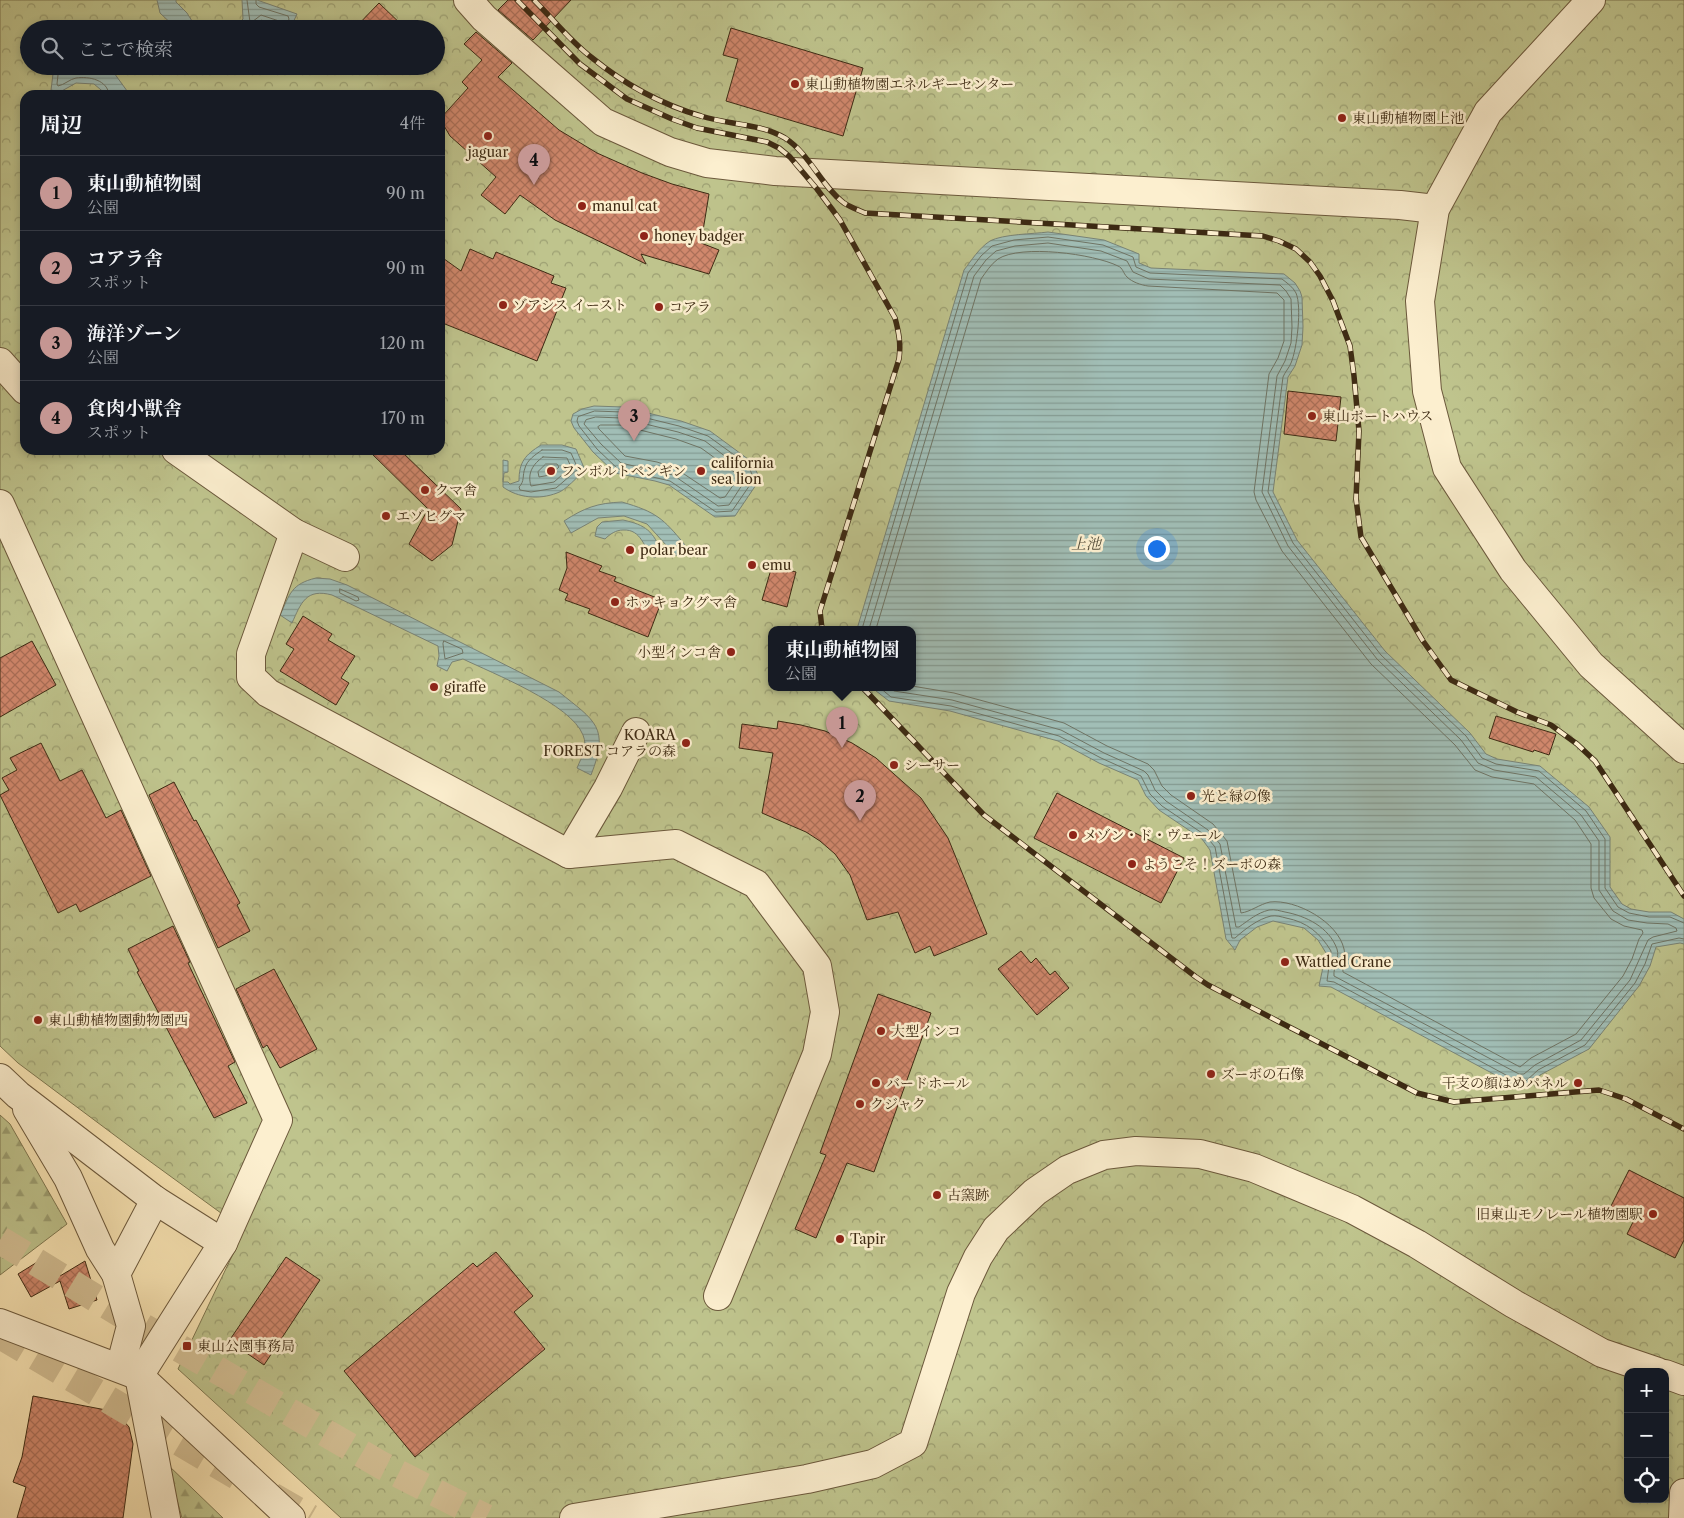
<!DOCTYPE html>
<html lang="ja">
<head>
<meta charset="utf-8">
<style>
  :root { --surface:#171b24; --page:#20242c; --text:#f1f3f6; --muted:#9ea1a6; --line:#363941; --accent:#c59692 }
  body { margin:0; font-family:"Libre Caslon Text","Noto Serif JP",serif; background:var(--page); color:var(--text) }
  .controls { position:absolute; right:15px; bottom:15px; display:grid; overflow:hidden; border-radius:10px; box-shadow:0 2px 8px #0003 }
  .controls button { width:45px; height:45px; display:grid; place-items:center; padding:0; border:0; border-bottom:1px solid var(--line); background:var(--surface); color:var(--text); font:25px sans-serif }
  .you { position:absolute; left:1156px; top:548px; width:18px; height:18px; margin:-12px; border:4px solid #fff; border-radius:50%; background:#1a73e8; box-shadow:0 0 0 8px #1a73e833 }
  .badge { display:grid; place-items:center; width:32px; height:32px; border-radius:50%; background:var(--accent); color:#111; font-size:16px; font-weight:700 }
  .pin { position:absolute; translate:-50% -41px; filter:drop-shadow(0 1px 2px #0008) }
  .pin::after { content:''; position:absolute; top:26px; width:18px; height:15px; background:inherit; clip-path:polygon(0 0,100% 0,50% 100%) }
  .popup { position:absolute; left:768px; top:626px; width:148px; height:65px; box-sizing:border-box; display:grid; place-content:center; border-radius:10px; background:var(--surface); filter:drop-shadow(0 1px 4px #0005); font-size:16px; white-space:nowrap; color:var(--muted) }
  .popup b { font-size:19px; color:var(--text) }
  .popup::after { content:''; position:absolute; left:50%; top:100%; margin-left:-10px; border:10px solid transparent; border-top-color:var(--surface) }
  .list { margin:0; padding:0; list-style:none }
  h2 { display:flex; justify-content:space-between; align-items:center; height:65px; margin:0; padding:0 20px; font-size:21px }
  h2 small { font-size:16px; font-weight:400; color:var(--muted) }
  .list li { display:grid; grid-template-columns:32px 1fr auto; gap:15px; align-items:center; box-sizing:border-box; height:75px; padding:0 20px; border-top:1px solid var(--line) }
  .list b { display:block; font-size:19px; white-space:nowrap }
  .list p { margin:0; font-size:16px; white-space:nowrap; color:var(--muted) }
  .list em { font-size:16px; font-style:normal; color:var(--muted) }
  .icon { flex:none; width:28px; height:28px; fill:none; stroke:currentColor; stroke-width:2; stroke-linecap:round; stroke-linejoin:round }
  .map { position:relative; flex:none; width:1684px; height:1518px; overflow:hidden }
  .search { position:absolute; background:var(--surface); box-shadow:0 2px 8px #0003; left:20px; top:20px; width:425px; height:55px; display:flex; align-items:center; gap:12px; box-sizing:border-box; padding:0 18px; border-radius:28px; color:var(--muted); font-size:19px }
  .panel { position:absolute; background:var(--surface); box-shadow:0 2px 8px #0003; left:20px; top:90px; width:425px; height:365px; border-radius:15px }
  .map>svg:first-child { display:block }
  .forest { fill:url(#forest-firs); stroke:#7e7750 }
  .park { fill:url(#park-crowns); stroke:#7e7750; fill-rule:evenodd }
  .water { fill:url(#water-rules); stroke:#798375 }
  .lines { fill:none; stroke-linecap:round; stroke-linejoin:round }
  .shore { stroke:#6f7464; stroke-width:1 }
  .building { fill:url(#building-cross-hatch); stroke:#3d2a13 }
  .highway-tunnel { stroke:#d4c095; stroke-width:28; stroke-dasharray:28 14; stroke-linecap:butt }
  .minor-casing { stroke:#6c593c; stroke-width:30 }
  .minor { stroke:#fcefcf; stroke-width:28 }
  .rail-casing { stroke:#3d2a13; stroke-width:5.5 }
  .rail { stroke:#fcefcf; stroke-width:4; stroke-dasharray:11; stroke-linecap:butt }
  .poi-dot { fill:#8f2418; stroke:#fcefcf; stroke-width:2 }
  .labels { text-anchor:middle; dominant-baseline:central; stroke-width:5; stroke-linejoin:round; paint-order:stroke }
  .poi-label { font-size:14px; fill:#3d2a13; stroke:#fcefcf; text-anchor:start }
  .water-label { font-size:15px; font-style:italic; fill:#564f3c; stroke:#fcefcf }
</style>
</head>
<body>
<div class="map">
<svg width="1684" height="1518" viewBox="0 0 1684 1518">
  <defs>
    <pattern id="forest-firs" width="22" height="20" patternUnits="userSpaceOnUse" patternTransform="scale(1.25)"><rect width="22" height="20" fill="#bfc48d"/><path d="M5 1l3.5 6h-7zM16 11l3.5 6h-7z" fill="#9c9f72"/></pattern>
    <pattern id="park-crowns" width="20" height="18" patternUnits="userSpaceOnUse" patternTransform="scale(1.25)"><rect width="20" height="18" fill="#bfc48d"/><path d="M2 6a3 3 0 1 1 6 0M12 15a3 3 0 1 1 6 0" fill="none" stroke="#9c9f72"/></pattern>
    <pattern id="water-rules" width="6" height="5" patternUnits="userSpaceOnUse" patternTransform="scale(1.25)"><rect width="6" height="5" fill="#a1beb6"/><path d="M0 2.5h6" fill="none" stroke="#849b93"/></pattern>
    <pattern id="building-cross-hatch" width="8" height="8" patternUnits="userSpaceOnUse" patternTransform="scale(1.25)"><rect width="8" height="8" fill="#d1886d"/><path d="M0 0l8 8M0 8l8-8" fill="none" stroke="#ab6f58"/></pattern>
  </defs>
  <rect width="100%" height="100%" fill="#fae6b5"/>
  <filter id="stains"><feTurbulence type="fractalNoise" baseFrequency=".004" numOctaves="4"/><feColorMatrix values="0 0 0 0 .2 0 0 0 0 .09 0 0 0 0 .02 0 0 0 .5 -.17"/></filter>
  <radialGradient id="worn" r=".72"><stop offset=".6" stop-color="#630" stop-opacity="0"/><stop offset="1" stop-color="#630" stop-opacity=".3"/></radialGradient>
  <g class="forest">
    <polygon points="0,1115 10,1124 67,1224 0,1275"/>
    <polygon points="167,1464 223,1518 182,1518"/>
  </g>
  <path class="park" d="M0,0H1684V1518H341L178,1369L233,1254L236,1224L133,1149L18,1063L0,1046ZM29,29H436V66H29ZM25,95H440V450H25ZM772,629H912V687H772ZM1628,1372H1665V1499H1628Z"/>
  <g class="water">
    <polygon points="157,0 176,0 176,2 187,13 197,29 177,29 160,13"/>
    <polygon points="242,0 257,0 297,14 290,29 261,20 252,29 233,29 243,19"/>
    <polygon points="54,66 109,66 130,95 107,95 94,84 76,83 60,92 51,90"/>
    <path d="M1048,232L1104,240L1139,254V263L1151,268L1284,274L1295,283L1300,291L1302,297L1303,327L1302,345L1295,366L1288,377L1273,492L1297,540L1385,651L1470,733L1486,754L1497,759L1540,766L1589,807L1610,837V887L1622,904L1631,909L1649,912H1671L1684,919V944L1680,943L1656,947L1650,966L1639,986L1589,1049L1540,1075L1528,1086H1516L1331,987L1319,986L1326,953L1318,940L1304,928L1273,921L1257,927L1240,940L1235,950L1226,939L1210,850L1202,839L1159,810L1146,796L1138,780L1099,763L1058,741L950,711L889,701L871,687H912V629H857L964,270C971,261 979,248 990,241C1003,234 1033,234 1048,232Z"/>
    <polygon points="594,406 623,407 681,421 710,431 752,462 760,479 735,516 715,517 669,485 655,481 615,473 593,452 574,428 571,421 573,414 582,409"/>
    <path d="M541,445H562L576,449L585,470C578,476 565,491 557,493C539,500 518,498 503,487V460L508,461V472L504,473L503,482H508L510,484L519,481C519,462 525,455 541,445Z"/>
    <path d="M622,502C656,512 663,518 685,545L676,556L647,524L624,516L598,518L571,533L564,521C584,508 597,503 622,502Z"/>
    <path d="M623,520C646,525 653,531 662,553L654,558C643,548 642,529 623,530C616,530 610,534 605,539L595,536L597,527L602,522Z"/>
    <path d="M316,578L330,579L347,585L559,692C595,721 610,727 591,775L577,768C582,756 588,747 583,735C571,704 492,673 463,659L452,662L447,671L437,666L439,656L438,646L332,595C306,588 301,603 292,623L280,615C290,594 291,584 316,578Z"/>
  </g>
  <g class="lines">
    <g class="shore">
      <polyline points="247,0 250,22 252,22 261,15 285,23 288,22 289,19 288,16 259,7 256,4 256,0"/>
      <path d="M59,66L57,84L58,86C64,85 70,79 76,78C89,76 108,80 109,95"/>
      <polygon points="595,411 622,412 679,426 708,436 748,465 754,479 732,511 716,512 670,481 618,469 597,449 579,426 577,421 578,417"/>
      <polygon points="596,417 621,418 678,432 705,441 743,470 746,479 729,505 718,506 673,475 621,463 601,444 584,424 586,420"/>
      <polygon points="601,425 620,425 676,439 701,448 737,474 738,478 725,497 720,498 675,468 657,462 625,456 599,429 598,427"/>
      <path d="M542,450H562L571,453L578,469L556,488L531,492L520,490L519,487C525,481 522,476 525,468C527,460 535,455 542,450Z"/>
      <path d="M543,457L567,458L571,467L554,482L531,486C527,473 533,464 543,457Z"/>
      <polygon points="546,464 557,464 559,467 550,475 539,477 538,472"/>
      <polygon points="340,589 358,597 359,600 356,601 340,593"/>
      <path d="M862,629L968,273L981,256L992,246L1014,240L1048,237L1103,245L1133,257L1136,267L1150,273L1282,279C1287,283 1293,287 1296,293C1302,307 1297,349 1291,363C1289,368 1285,372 1283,377L1268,492L1293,543L1381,655L1466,736L1482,758L1496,764L1539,771L1586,811L1605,839V888L1618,907L1629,913L1649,917H1670L1684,923"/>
      <path d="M869,629L974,276L986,260L996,251L1015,246L1048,243L1101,251L1127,261L1133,272L1149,279L1280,285L1286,291L1291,299L1292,327L1291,343L1285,361L1277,376L1262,492L1288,546L1377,659L1461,740L1478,763L1494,770L1536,777L1581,815L1599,841V890L1613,911L1628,920L1647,923L1668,924L1676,928L1677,931L1653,937L1648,940L1630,980L1581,1040L1535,1065L1524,1074H1519L1334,976C1333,967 1340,958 1337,949C1329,927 1306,916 1285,912C1280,911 1275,909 1269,910C1257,913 1249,920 1239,927H1236L1220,844L1208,830L1166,801L1155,790L1148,775L1144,771L1104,753L1061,730L952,700L894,691L889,687"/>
      <path d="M876,629L981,279C986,272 991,264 998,259C1021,244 1094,254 1118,266C1123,268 1123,273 1127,277C1132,282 1141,285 1148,286L1277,293L1284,300V341L1278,358L1269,374L1254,492L1256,500L1282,551L1371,664L1455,745L1475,770L1492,777L1534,784L1575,820L1591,844V888L1594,898L1611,919L1624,926L1642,930L1643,933L1639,939L1632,959L1623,976L1576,1034L1531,1058L1520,1067L1343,972C1342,964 1346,957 1344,949C1338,922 1296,899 1270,902C1260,904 1250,912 1241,913L1227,841L1213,824L1171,795L1162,786L1154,770L1148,764L1107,746L1064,723L954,693L912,686"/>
      <polygon points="444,641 462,649 463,653 445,659 443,644"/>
      <path d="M879,687L891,697L951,706L1059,736L1101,758L1141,776L1150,794L1162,806L1205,835L1215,847L1232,938H1235C1245,929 1258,919 1271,916C1276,915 1282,917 1286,918C1307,922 1320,933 1331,951L1327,981L1334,982L1517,1081H1526L1538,1070L1585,1045L1635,983L1645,964L1652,944L1679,938L1684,939"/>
    </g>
  </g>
  <g class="building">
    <polygon points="508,0 571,0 533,40 498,10"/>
    <polygon points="379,3 406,29 354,29"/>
    <polygon points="731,28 863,68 843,136 726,101 738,59 723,55"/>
    <polygon points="476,32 512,63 498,77 559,130 597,153 642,173 672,184 709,194 701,243 719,250 709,274 641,254 646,264 555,220 520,195 505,214 481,195 496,177 450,136 440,119 468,88 462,82 482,60 464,44"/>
    <polygon points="470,249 493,259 496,252 554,276 551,283 566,288 537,361 440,322 440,256 461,271"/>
    <polygon points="1288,391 1341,397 1336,441 1284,434"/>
    <polygon points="368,450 400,450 461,509 452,545 432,561 409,544 428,509"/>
    <polygon points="566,552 602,566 599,571 616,577 614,581 662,600 648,637 588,613 590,609 565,600 568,594 559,590 567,568"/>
    <polygon points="772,566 796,572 787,607 762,600"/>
    <polygon points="303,616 332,634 328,640 355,656 341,678 349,683 336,705 280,671 294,649 286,644"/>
    <polygon points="32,641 56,685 0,717 0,658"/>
    <polygon points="1496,716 1556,734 1549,755 1534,750 1533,752 1489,738"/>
    <polygon points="778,721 801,725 825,731 852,743 876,758 921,798 948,838 987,934 934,956 930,946 915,953 898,912 867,920 850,875 835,854 820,841 806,832 762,813 773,753 739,748 742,724 777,729"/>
    <polygon points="41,743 60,781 82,770 106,818 121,810 151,876 80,912 76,904 58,913 0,795 9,790 2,778 17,770 10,758"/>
    <polygon points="174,782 194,821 196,820 240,903 237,905 250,931 218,948 149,795"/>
    <polygon points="1057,793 1184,858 1161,903 1034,838"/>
    <polygon points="173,926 190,962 188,963 235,1062 228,1066 247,1103 214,1118 137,972 139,971 128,949"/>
    <polygon points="1021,951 1031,963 1036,958 1050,975 1055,971 1069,988 1037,1015 998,969"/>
    <polygon points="274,969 317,1049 280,1068 267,1045 263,1048 236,989"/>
    <polygon points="878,994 931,1013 874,1172 847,1163 816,1238 795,1229 826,1155 820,1153"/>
    <polygon points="1629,1170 1684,1198 1684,1240 1675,1258 1627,1234 1634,1220 1610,1208"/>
    <polygon points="496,1252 533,1296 514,1312 545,1349 415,1457 344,1371 473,1263 477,1267"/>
    <polygon points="47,1256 60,1276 85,1261 97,1300 69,1309 60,1281 31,1297 18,1274"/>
    <polygon points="286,1257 320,1280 264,1365 229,1341"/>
    <polygon points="33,1396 106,1410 122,1419 129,1427 133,1444 123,1518 17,1518 26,1487 13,1482 22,1457"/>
  </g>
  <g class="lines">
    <g class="highway-tunnel">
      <polyline points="0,1240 143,1327 381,1465 486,1518"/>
      <polyline points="0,1335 237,1476"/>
      <polyline points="272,1496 310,1518"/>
    </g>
    <g class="minor-casing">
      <g id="minor">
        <polyline points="468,0 484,18 603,122 670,152 707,163 775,171 1400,205 1435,209"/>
        <polyline points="1591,0 1488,112 1435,209 1420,301 1427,391 1447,468 1513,570 1591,665 1684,749"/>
        <polyline points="0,362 25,390"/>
        <polyline points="176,450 294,533 345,557"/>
        <polyline points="0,504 278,1120 223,1243"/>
        <polyline points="294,533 251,654 251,677 268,693 569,854 676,844 756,884 817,966 825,1012 817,1054 718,1296"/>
        <polyline points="569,854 608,788 636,732"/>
        <polyline points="0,1078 18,1095 155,1200 223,1243 139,1376 166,1518"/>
        <polyline points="27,1109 68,1178 100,1249 116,1274 131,1326 120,1368"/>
        <polyline points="116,1274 155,1200"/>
        <polyline points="0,1323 139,1376 291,1518"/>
        <polyline points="1665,1374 1684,1381"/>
        <polyline points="574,1518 807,1479 873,1464 913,1443 961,1293 978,1257 996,1229 1035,1192 1067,1170 1104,1155 1136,1151 1200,1154 1254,1168 1352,1209 1417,1244 1514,1304 1602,1353 1658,1372"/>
        <polyline points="1683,1518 1684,1493"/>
      </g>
    </g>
    <use href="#minor" class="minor"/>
    <g class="rail-casing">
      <g id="rail">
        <path d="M517,0L580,64L627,99L672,119L697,128L767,142L779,148L790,157L817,189L840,220L895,318C899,333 901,344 899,359L820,611L822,629"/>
        <path d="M534,0C553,19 570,41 591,57C624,84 660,104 701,116C729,125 759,123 785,138C810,154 821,186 844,203C850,207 858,210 865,213L1263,236L1279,241L1296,249L1310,262L1320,276L1333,301L1350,346L1354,376L1359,431L1356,499L1361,537L1423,641L1451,680L1517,712L1551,725L1577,744L1595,761L1684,896"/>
        <polyline points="862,687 984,815 1196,977 1208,985 1417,1093 1454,1102 1599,1090 1626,1099 1684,1129"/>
      </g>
    </g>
    <use href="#rail" class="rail"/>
  </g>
  <g class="poi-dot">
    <circle cx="795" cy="84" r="5"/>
    <circle cx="1342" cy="118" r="5"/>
    <circle cx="488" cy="136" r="5"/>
    <circle cx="582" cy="206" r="5"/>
    <circle cx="644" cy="236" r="5"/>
    <circle cx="503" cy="305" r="5"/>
    <circle cx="659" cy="307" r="5"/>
    <circle cx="1312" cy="416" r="5"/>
    <circle cx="551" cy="471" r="5"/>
    <circle cx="701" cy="471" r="5"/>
    <circle cx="425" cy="490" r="5"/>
    <circle cx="386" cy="516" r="5"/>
    <circle cx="630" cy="550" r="5"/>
    <circle cx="752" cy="565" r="5"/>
    <circle cx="615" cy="602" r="5"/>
    <circle cx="731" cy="652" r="5"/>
    <circle cx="434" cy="687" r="5"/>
    <circle cx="686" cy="743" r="5"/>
    <circle cx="894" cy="765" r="5"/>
    <circle cx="1191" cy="796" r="5"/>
    <circle cx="1073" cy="835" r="5"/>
    <circle cx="1132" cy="864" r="5"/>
    <circle cx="1285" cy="962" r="5"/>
    <circle cx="38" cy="1020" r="5"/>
    <circle cx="881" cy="1031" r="5"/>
    <circle cx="1211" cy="1074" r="5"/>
    <circle cx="876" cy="1083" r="5"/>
    <circle cx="1578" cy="1083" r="5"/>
    <circle cx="860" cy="1104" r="5"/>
    <circle cx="937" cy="1195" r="5"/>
    <circle cx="1653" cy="1214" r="5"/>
    <circle cx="840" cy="1239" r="5"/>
    <rect x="182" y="1341" width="10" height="10" rx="2.5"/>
  </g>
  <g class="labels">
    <g class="poi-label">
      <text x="805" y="84">東山動植物園エネルギーセンター</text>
      <text x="1352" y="118">東山動植物園上池</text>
      <text x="488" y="152" text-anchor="middle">jaguar</text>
      <text x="592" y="206">manul cat</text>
      <text x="654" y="236">honey badger</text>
      <text x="513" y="305">ゾアシス イースト</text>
      <text x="669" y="307">コアラ</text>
      <text x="1322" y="416">東山ボートハウス</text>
      <text x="711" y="463">california<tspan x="711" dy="16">sea lion</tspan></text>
      <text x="561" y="471">フンボルトペンギン</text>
      <text x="435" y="490">クマ舎</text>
      <text x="396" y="516">エゾヒグマ</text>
      <text x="640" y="550">polar bear</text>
      <text x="762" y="565">emu</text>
      <text x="625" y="602">ホッキョクグマ舎</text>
      <text x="721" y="652" text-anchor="end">小型インコ舎</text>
      <text x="444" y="687">giraffe</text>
      <text x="676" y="735" text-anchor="end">KOARA<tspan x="676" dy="16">FOREST コアラの森</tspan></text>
      <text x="904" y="765">シーサー</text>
      <text x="1201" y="796">光と緑の像</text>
      <text x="1083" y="835">メゾン・ド・ヴェール</text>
      <text x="1142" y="864">ようこそ！ズーボの森</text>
      <text x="1295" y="962">Wattled Crane</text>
      <text x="48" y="1020">東山動植物園動物園西</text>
      <text x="891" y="1031">大型インコ</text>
      <text x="1221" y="1074">ズーボの石像</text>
      <text x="886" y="1083">バードホール</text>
      <text x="1568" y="1083" text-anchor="end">干支の顔はめパネル</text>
      <text x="870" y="1104">クジャク</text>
      <text x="947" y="1195">古窯跡</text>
      <text x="1643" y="1214" text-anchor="end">旧東山モノレール植物園駅</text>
      <text x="850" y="1239">Tapir</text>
      <text x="197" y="1346">東山公園事務局</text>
    </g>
    <g class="water-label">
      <text x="1086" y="543">上池</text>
    </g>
  </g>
  <rect width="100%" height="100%" filter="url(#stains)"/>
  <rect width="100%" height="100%" fill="url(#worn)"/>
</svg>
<div class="controls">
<button>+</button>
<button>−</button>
<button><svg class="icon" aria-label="locate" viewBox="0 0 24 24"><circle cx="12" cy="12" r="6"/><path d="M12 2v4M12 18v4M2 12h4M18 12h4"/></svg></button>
</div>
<div class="you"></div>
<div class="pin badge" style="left:842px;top:748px">1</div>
<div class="popup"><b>東山動植物園</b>公園</div>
<div class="pin badge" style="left:860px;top:821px">2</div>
<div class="pin badge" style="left:634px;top:441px">3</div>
<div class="pin badge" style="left:534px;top:185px">4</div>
<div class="search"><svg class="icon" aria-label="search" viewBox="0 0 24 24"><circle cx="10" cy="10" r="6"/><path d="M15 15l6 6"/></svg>ここで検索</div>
<section class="panel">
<h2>周辺<small>4件</small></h2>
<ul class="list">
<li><span class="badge">1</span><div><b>東山動植物園</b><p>公園</p></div><em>90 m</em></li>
<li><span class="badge">2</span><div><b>コアラ舎</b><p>スポット</p></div><em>90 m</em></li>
<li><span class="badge">3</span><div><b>海洋ゾーン</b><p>公園</p></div><em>120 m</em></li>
<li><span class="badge">4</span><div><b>食肉小獣舎</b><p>スポット</p></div><em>170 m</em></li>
</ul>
</section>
</div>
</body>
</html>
